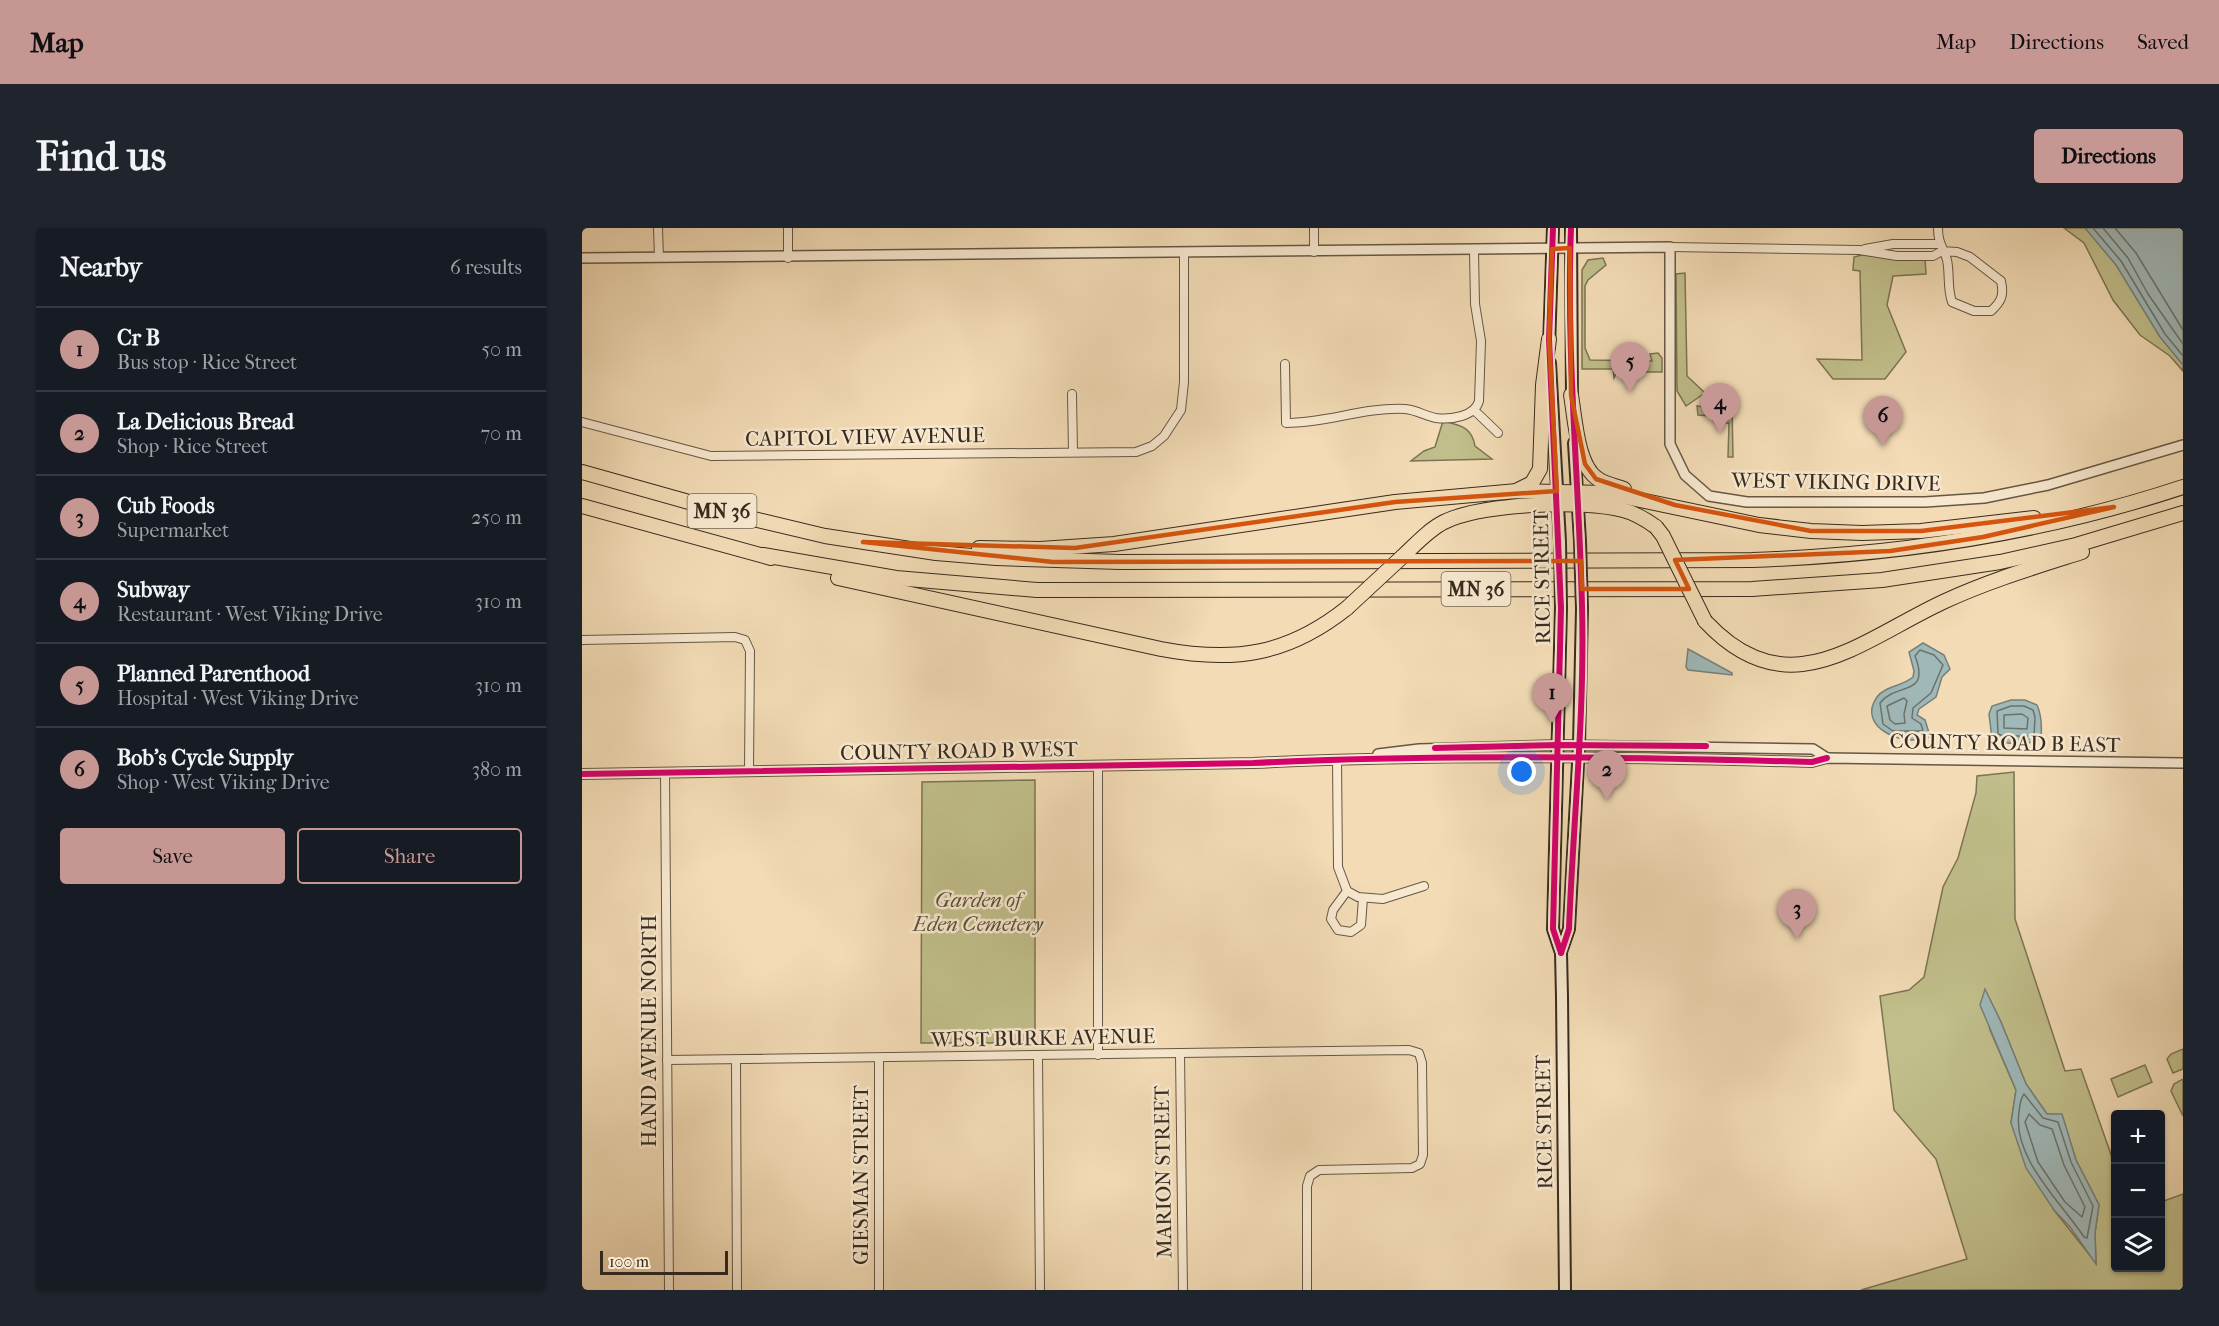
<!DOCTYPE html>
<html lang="en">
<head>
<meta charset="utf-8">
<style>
  :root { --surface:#171b24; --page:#20242c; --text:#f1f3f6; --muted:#9ea1a6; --line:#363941; --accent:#c59692 }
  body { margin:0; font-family:"IM FELL French Canon",serif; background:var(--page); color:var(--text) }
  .controls { position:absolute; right:18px; bottom:18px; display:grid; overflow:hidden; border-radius:6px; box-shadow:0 2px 4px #0004 }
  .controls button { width:54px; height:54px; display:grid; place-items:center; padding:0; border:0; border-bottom:2px solid var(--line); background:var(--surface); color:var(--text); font:30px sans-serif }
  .scale { position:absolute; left:18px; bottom:15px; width:128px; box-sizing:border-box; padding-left:6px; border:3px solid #382b1e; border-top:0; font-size:16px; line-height:21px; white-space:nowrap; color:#382b1e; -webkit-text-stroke:4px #f7e8cf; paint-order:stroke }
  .you { position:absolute; left:940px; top:544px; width:21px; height:21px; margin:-15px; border:4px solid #fff; border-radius:50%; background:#1a73e8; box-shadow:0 0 0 9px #1a73e833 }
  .badge { display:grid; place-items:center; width:39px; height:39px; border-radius:50%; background:var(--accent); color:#111; font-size:20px; font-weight:700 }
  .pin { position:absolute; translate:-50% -50px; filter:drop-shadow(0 2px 3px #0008) }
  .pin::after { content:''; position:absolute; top:32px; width:21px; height:18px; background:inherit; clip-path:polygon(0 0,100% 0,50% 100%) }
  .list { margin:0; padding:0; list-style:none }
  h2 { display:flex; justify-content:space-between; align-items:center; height:78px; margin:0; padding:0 24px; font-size:26px }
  h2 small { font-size:20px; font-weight:400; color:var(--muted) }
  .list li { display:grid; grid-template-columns:39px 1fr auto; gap:18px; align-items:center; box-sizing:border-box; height:84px; padding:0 24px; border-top:2px solid var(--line) }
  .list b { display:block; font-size:22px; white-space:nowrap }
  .list p { margin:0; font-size:20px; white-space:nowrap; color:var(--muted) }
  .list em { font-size:20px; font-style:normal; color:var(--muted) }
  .actions { display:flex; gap:12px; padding:18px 24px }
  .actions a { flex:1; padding:14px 0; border:2px solid var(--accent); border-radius:6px; text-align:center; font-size:21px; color:var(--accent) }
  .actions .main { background:var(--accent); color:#111 }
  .icon { flex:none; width:33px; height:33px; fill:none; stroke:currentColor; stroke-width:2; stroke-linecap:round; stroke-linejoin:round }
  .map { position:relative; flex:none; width:1601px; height:1062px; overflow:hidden; border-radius:6px }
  header { display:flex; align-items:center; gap:36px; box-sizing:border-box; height:84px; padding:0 30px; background:var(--accent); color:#111 }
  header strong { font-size:28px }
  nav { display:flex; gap:33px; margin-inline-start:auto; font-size:21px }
  .intro { display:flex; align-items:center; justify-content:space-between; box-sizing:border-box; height:144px; padding:0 36px }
  h1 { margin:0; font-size:42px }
  .button { padding:15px 27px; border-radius:6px; background:var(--accent); color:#111; font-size:21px; font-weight:700 }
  main { display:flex; gap:36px; padding:0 36px }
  aside { flex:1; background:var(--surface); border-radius:6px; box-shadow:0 2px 4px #0004 }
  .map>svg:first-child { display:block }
  .green { fill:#c0be8a; stroke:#7c7454; stroke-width:1.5; fill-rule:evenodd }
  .water { fill:#9fb8b8; stroke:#76807a; stroke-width:1.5 }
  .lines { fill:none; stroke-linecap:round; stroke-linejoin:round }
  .shore { stroke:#6c726b; stroke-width:1.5 }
  .minor-casing { stroke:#665744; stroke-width:10 }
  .tertiary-casing { stroke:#665744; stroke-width:12 }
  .secondary-casing { stroke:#382b1e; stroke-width:14 }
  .motorway-casing { stroke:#382b1e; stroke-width:16 }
  .minor { stroke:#f7e8cf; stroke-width:8 }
  .tertiary { stroke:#f7e8cf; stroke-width:9 }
  .secondary { stroke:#f7e8cf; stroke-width:10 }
  .motorway { stroke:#f2dbb5; stroke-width:14 }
  .secondary-bridge-casing { stroke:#382b1e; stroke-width:14; stroke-linecap:butt }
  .motorway-bridge-casing { stroke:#382b1e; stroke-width:16; stroke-linecap:butt }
  .secondary-bridge { stroke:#f7e8cf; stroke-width:10 }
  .motorway-bridge { stroke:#f2dbb5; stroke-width:14 }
  .cycleway-casing { stroke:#f7e8cf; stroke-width:10 }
  .cycleway { stroke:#d6006c; stroke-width:6 }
  .marked { fill:none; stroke:#d6540e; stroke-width:4.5; stroke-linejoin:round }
  .labels { text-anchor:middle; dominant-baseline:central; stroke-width:5; stroke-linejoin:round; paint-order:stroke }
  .shield { fill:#f7e8cf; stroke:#716453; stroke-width:1.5 }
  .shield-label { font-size:20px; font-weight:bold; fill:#382b1e }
  .street-label { font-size:21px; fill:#382b1e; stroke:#f7e8cf }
  .park-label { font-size:21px; font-style:italic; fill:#5a5039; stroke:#f7e8cf }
</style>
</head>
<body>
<header>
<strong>Map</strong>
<nav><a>Map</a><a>Directions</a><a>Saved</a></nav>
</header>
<div class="intro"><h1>Find us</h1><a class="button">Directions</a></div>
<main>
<aside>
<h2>Nearby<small>6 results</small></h2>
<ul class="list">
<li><span class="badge">1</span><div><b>Cr B</b><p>Bus stop · Rice Street</p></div><em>50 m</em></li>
<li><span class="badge">2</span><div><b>La Delicious Bread</b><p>Shop · Rice Street</p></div><em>70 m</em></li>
<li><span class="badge">3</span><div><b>Cub Foods</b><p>Supermarket</p></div><em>250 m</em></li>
<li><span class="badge">4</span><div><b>Subway</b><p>Restaurant · West Viking Drive</p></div><em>310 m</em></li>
<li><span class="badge">5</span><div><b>Planned Parenthood</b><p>Hospital · West Viking Drive</p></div><em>310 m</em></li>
<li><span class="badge">6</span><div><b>Bob's Cycle Supply</b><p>Shop · West Viking Drive</p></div><em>380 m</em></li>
</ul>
<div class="actions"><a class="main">Save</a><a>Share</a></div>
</aside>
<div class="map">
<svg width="1601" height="1062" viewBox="0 0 1601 1062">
  <rect width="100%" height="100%" fill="#f2dbb5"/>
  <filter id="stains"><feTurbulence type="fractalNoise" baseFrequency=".00333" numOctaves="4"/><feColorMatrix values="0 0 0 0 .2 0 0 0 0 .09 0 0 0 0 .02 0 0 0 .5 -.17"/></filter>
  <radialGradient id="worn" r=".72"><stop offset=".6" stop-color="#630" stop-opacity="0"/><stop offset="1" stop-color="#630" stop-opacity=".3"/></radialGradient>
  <g class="green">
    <polygon points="1482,0 1601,0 1601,143 1588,128 1558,107 1531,72 1502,15"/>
    <polygon points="1283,26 1343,30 1344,46 1311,48 1305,77 1324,124 1303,151 1251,151 1235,131 1280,132 1278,43 1271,42 1272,29"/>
    <polygon points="1021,30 1024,37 1006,52 1003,58 1003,120 1008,132 1070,133 1068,126 1076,125 1080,130 1080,144 1035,144 1032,150 1031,141 1000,141 1000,42 1006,32"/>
    <polygon points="1103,45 1105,148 1123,165 1104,178 1095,163 1094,46"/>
    <polygon points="1130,167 1150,177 1151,229 1146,229 1147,195 1133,195 1128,188 1116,187 1115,178 1128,180"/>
    <path d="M861,193C878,197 890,199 893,218L910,231L829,233L842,223L853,219Z"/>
    <path d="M1432,544L1433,691L1483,843L1499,841L1533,938L1534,1040H1578L1579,974L1601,966V1062H1279L1385,1031L1354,931L1312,882L1298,768L1327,762L1342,749L1361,659L1376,630L1394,565L1395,548ZM1403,762L1419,794L1444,856L1465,886L1480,887L1494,932L1517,977L1513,1005L1514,1035L1472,982L1429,895L1434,862L1408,802Z"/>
    <polygon points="453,552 453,815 339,815 340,554"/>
    <polygon points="1601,821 1601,841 1591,845 1585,831 1589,826"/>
    <polygon points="1563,837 1570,854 1536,869 1529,851"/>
    <polygon points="1601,851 1601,888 1589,863 1592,856"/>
  </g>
  <g class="water">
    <polygon points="1503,0 1601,0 1601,137 1578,109 1534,37"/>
    <path d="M1341,415L1362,427L1368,441L1360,449L1354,469L1337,481L1335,487L1343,492L1348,508C1325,521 1273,500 1295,469C1303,458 1321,458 1331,449L1332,443L1327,424Z"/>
    <polygon points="1106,421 1150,445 1150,447 1106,442 1104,439"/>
    <path d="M1429,472H1443L1455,477C1460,488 1460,498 1459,510C1447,519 1423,516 1410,511L1407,486L1410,478Z"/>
    <polygon points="1403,761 1419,794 1444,856 1465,886 1480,886 1494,932 1517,977 1513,1005 1514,1036 1488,999 1472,982 1444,940 1429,895 1434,862 1398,777"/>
  </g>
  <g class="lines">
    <g class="shore">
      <polyline points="1511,0 1539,33 1583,106 1601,128"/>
      <polyline points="1521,0 1546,30 1566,66 1601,116"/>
      <polyline points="1533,0 1554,25 1601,102"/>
      <path d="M1338,422L1352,427L1361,437L1349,465L1331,480L1330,490L1339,496L1341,503H1311L1301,496L1298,475C1314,454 1349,469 1333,428Z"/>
      <polygon points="1322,470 1325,473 1322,486 1323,495 1313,496 1308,492 1305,478"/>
      <polygon points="1429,478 1442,478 1451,482 1453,489 1452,508 1421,508 1416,506 1415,483"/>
      <polygon points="1440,486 1446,490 1445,501 1422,500 1422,487"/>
      <path d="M1442,866L1461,890L1476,894L1489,934L1511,978L1505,1010L1502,1009C1479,974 1430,930 1437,884C1438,877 1438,871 1442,866Z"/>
      <polygon points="1447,886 1458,897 1470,901 1482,937 1503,979 1500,989 1483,974 1456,934 1443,894"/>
    </g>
    <g class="minor-casing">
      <g id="minor">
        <polyline points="76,0 77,29"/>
        <polyline points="206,0 206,30"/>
        <polyline points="732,0 732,24"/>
        <path d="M1088,19L1277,22L1315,28H1351L1360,23L1375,24L1388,29L1419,53C1422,67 1420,73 1409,83H1392L1370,74C1365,60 1368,45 1365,32C1361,18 1356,16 1356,0"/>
        <polyline points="1283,21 1311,16 1356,16"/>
        <path d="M703,136L704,195C746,195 781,179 823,181C835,182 843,188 854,190C870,192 893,188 897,173L899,113L893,76L892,23"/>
        <polyline points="490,166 491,224"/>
        <polyline points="893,183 916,205"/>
        <polyline points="0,194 129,228 554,224 570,218 582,208 599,182 602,154 602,25"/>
        <polyline points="0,412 153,409 163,412 168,423 167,543"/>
        <polyline points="755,531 756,639 765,663 776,669 801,671 842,658"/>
        <polyline points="516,538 516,827"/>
        <polyline points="83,544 87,1062"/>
        <polyline points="765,663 751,682 749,691 756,702 769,704 779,697 781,670"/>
        <polyline points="598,826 601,1062"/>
        <polyline points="456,828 458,1062"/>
        <polyline points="297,831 297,1062"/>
        <polyline points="85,832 827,822 837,825 840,835 841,927 838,936 830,940 737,942 728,948 725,958 725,1062"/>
        <polyline points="154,832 155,1062"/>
      </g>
    </g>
    <g class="tertiary-casing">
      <g id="tertiary">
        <polyline points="0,30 1088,19 1088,216 1103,247 1127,268 1165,274 1343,274 1402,270 1466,257 1601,217"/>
        <polyline points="796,526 837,521 976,517 1231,521 1245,530"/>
        <path d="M0,546L671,535C857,526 1044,529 1230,534L1245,530L1601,535"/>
      </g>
    </g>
    <g class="secondary-casing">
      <g id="secondary">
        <polyline points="989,0 990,172"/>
        <polyline points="967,119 971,0"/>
        <polyline points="968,135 978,314"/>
        <polyline points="992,215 998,313"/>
        <polyline points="979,380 971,701 979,725 980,769 983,1062"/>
        <polyline points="979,724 987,701 997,517 1000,381"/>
      </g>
    </g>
    <g class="motorway-casing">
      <g id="motorway">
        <path d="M989,167C993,190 995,238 1016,251C1023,256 1034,258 1042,261"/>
        <path d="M0,244L146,285L243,308L354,325L414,330L538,334L1170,332C1316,327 1462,305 1601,259"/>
        <polyline points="936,262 950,255 958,241 961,157 967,111"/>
        <polyline points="0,278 189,330"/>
        <polyline points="397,320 458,321 532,316 813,274 935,263 1025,265 1177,297 1229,303 1280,305 1339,303 1452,290"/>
        <polyline points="181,327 314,350 455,362 1170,361 1300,352 1418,334 1494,317 1601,285"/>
        <path d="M820,329C833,317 846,302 862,294C899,276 1001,271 1041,282C1053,285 1063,291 1074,299"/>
        <path d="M256,350L579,421C652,435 706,427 765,380"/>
        <path d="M1123,393C1206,482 1276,414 1361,374C1406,353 1453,339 1500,324"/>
      </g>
    </g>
    <use href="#minor" class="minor"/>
    <use href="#tertiary" class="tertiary"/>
    <use href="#secondary" class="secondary"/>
    <use href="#motorway" class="motorway"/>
    <g class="secondary-bridge-casing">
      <g id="secondary-bridge">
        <polyline points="998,313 1000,381"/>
        <polyline points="978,314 979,380"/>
      </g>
    </g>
    <g class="motorway-bridge-casing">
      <g id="motorway-bridge">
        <polyline points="1074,299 1081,308 1123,393"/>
        <polyline points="765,380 820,329"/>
      </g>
    </g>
    <use href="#secondary-bridge" class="secondary-bridge"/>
    <use href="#motorway-bridge" class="motorway-bridge"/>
    <g class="cycleway-casing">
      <g id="cycleway">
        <polyline points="971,0 967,111 979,380 971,701 979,725"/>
        <polyline points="853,520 976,517 1124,518"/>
        <path d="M0,546L671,535C857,526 1044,529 1230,534L1245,530"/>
        <path d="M979,725L987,701C991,594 1003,486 1000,378C997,252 984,126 989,0"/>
      </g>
    </g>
    <use href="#cycleway" class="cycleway"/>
  </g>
  <path class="marked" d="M988,20L989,167L1003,236L1014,251L1093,277L1229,303H1339L1532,279L1401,309L1308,323L1093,332L1107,361H1000L999,333L471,334L281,314L493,320L813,274L975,263L967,111L970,21Z"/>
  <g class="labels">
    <g class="shield">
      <rect x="105.5" y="266" width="69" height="34" rx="4.5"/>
      <rect x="859.5" y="344" width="69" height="34" rx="4.5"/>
    </g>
    <g class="shield-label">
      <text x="140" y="283">MN 36</text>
      <text x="894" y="361">MN 36</text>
    </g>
    <g class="street-label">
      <text transform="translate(283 209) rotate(-1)">CAPITOL VIEW AVENUE</text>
      <text transform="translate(1254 254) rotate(1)">WEST VIKING DRIVE</text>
      <text transform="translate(960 349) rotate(-91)">RICE STREET</text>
      <text transform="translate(1423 515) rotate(1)">COUNTY ROAD B EAST</text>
      <text transform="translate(377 523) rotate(-1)">COUNTY ROAD B WEST</text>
      <text transform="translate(67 803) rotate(-90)">HAND AVENUE NORTH</text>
      <text transform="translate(461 810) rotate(-1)">WEST BURKE AVENUE</text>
      <text transform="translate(962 894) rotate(-91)">RICE STREET</text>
      <text transform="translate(581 944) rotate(-91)">MARION STREET</text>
      <text transform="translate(279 947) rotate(-90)">GIESMAN STREET</text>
    </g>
    <g class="park-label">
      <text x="396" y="672">Garden of<tspan x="396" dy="24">Eden Cemetery</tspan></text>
    </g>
  </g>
  <rect width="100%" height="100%" filter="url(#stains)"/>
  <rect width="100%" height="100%" fill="url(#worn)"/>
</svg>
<div class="controls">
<button>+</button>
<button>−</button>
<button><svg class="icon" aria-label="layers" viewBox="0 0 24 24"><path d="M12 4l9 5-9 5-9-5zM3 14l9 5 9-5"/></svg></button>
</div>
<div class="scale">100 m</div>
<div class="you"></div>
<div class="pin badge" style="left:970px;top:495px">1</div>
<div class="pin badge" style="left:1025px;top:572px">2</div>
<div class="pin badge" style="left:1215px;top:711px">3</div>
<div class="pin badge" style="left:1138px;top:205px">4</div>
<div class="pin badge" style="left:1048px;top:164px">5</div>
<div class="pin badge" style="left:1301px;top:218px">6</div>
</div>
</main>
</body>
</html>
